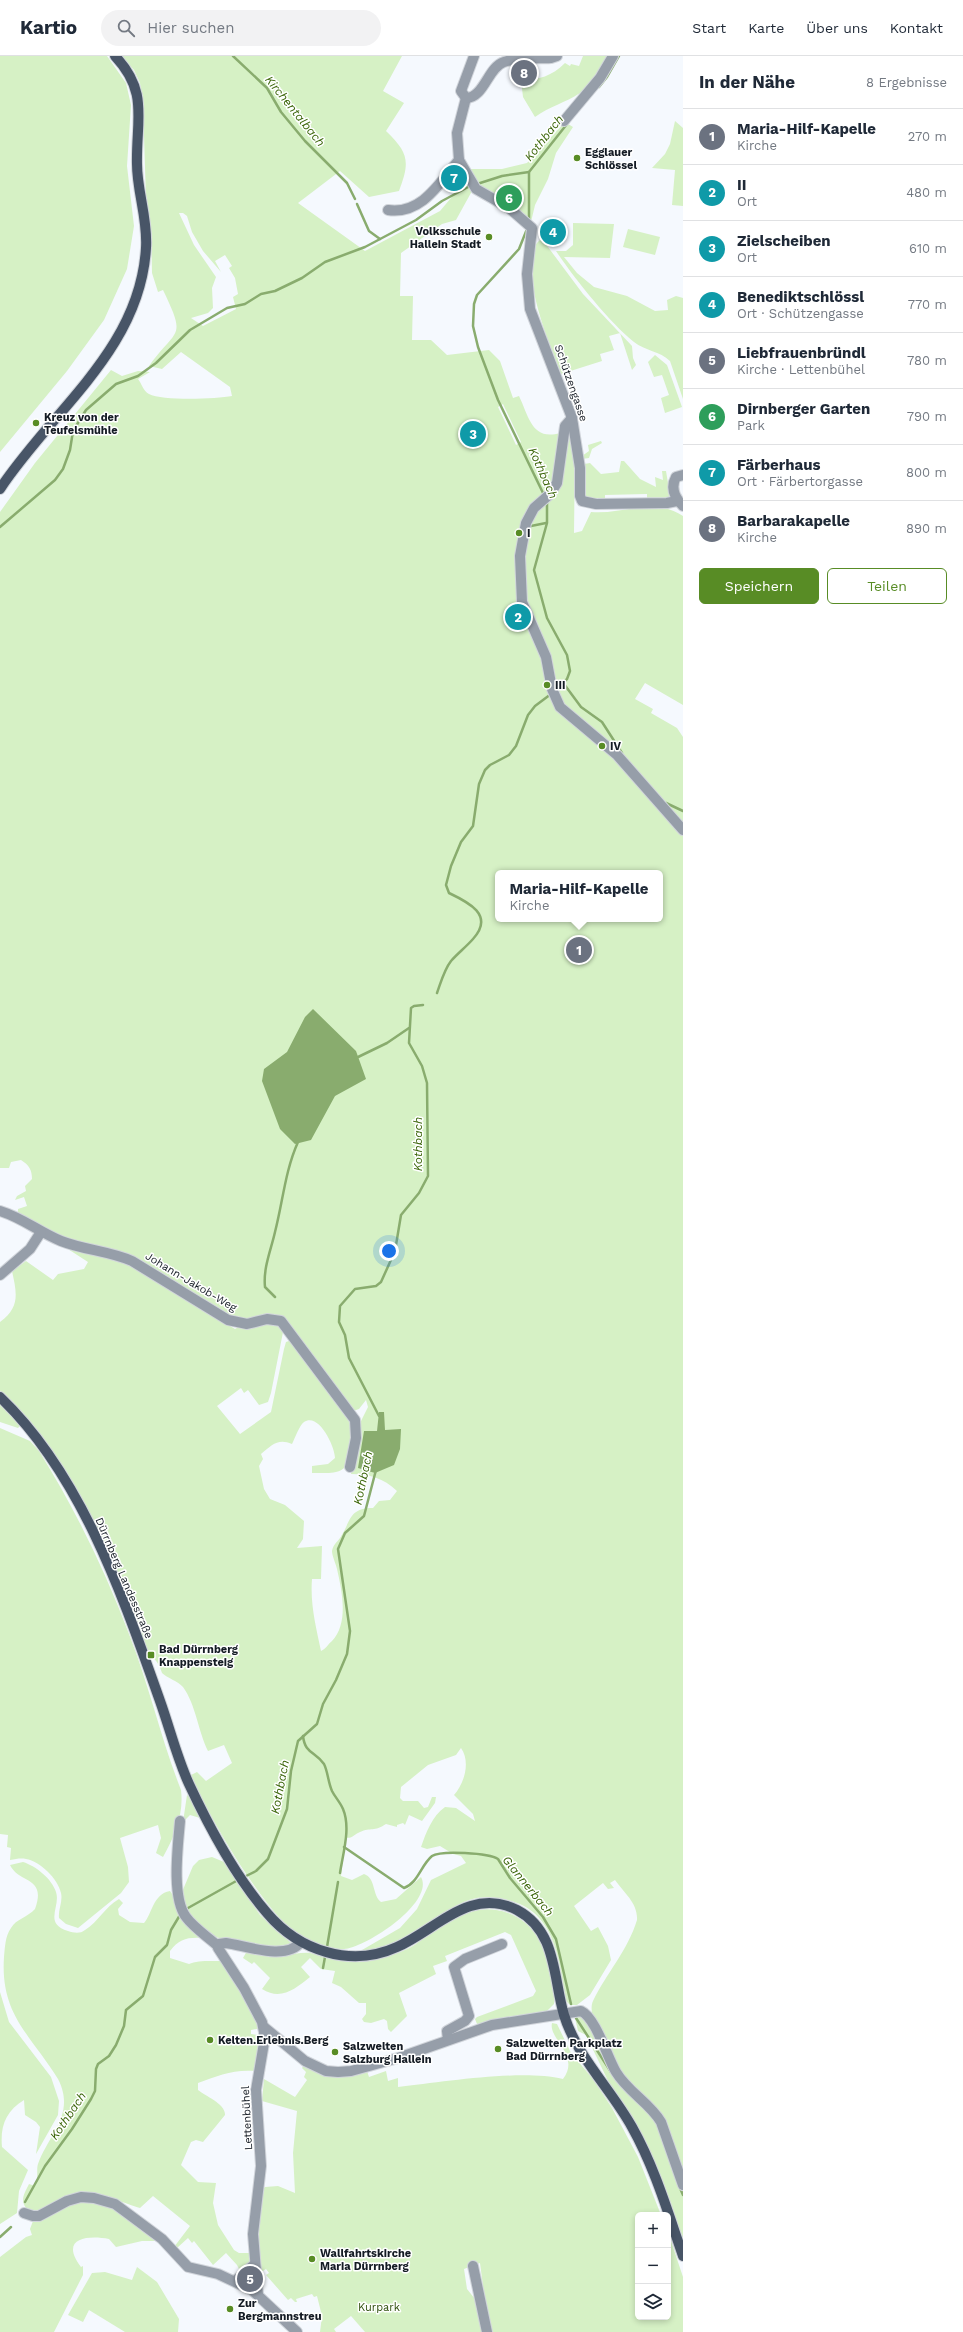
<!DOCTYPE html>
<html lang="de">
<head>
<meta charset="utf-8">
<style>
  :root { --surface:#fff; --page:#f2f2f3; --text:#1f2937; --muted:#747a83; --line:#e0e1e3; --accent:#588c25 }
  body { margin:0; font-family:"Work Sans",sans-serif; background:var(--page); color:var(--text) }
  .controls { position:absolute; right:12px; bottom:12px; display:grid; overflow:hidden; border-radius:6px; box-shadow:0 2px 6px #0003 }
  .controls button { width:36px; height:36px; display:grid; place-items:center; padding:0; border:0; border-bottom:1px solid var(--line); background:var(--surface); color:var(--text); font:20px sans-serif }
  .you { position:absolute; left:389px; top:1195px; width:14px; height:14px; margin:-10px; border:3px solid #fff; border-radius:50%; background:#1a73e8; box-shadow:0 0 0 6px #1a73e833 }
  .badge { display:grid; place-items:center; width:26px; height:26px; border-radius:50%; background:var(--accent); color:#fff; font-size:13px; font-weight:700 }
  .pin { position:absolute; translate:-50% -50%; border:2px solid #fff; box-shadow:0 1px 4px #0006 }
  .popup { position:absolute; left:495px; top:814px; width:168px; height:52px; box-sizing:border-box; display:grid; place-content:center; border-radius:6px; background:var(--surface); filter:drop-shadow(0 1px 3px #0005); font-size:13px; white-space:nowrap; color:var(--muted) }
  .popup b { font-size:15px; color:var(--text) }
  .popup::after { content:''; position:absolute; left:50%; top:100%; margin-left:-8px; border:8px solid transparent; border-top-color:var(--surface) }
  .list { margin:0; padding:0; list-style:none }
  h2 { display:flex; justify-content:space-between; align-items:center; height:52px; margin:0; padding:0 16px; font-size:17px }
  h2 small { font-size:13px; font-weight:400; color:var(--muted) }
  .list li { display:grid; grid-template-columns:26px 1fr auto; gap:12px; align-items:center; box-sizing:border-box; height:56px; padding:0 16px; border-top:1px solid var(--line) }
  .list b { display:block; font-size:15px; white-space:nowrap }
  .list p { margin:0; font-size:13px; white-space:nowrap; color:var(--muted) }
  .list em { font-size:13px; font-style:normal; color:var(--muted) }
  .actions { display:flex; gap:8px; padding:12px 16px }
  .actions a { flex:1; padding:9px 0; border:1px solid var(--accent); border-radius:6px; text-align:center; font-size:14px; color:var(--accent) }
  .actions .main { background:var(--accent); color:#fff }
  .icon { flex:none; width:22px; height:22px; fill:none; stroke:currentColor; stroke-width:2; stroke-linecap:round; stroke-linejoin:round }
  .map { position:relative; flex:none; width:683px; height:2276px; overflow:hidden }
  header { display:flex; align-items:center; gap:24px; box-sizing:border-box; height:56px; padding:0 20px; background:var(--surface); border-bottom:1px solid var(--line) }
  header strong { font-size:19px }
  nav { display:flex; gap:22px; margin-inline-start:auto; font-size:14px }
  .search { width:280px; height:36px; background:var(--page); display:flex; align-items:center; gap:10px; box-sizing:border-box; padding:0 14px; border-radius:22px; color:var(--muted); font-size:15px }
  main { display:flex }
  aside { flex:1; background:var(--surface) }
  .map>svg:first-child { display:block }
  .green { fill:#d6f1c5; fill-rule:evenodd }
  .water { fill:#89ac6e }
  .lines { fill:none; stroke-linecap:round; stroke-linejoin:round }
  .stream { stroke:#89ac6e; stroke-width:2.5 }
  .minor-casing { stroke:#d1d5db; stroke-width:12 }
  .major-casing { stroke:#d1d5db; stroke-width:12 }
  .minor { stroke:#969ea9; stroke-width:10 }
  .major { stroke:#485567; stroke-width:10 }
  .poi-dot { fill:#588c25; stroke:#fff; stroke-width:1.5 }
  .labels { text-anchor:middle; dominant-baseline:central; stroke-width:3; stroke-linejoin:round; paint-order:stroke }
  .poi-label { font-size:11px; font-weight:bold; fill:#141b24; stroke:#fff; text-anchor:start }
  .street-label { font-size:11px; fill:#141b24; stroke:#fff }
  .park-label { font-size:11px; fill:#2e4e0b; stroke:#fff }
  .water-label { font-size:12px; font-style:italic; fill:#3a6508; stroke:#fff }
</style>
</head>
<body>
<header>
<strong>Kartio</strong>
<div class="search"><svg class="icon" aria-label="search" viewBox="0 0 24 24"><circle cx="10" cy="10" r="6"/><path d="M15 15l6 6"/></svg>Hier suchen</div>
<nav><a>Start</a><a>Karte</a><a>Über uns</a><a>Kontakt</a></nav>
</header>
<main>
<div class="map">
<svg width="683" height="2276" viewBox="0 0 683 2276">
  <rect width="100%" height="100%" fill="#f5f9fe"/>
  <g class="green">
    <polygon points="0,0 107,0 126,27 131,49 127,110 134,170 127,213 104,264 67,315 0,396"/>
    <path d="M121,0H402L383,35L404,47L386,75C409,97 410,106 399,135L369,141L340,115L298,147L365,195L440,155L467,123L472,135L456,164L442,168L401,197L400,240H413L412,284H431L447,299L489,294L500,305L513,342L519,340C529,361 532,385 560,377L568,362L575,392L574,477L582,475L591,456C623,459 653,440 683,460V649L645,627L635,643L653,653L651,657L677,672L683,681V2122L662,2063C654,2051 644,2045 634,2035C621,2021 584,1963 593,1945C606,1918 628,1894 637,1864C638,1847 624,1837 615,1824L610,1827L614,1832L608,1833L603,1827L574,1850L591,1875L598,1871L608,1890L611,1904L590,1939L577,1949H570L566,1945C559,1904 556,1856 508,1844C495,1841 482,1840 469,1844C444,1852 385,1902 362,1894L400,1872L417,1853L431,1824L466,1807L461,1800L453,1798L440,1790L427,1793L421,1791C426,1777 432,1760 445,1751L456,1752L475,1765L473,1758L454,1739C464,1728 471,1706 461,1692L456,1699L428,1709L401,1731L400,1742L403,1745H418L424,1752L428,1751L432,1741H436L435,1747L422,1765L409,1759L405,1769L403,1767L397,1769V1771L386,1768C374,1776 371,1771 360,1776C355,1778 350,1784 346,1781L341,1820L352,1824L364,1818C376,1822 372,1839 381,1846L396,1843L421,1821C435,1846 366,1892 344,1893C330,1894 315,1888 303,1882C267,1862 207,1758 191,1719L197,1716L206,1725L232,1707L224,1689L208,1695C198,1675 196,1649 183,1631C178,1625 167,1622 162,1617C158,1603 153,1604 146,1592C143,1586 141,1579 138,1573C105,1487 68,1399 0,1335V1266C20,1251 17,1238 12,1215L26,1205L53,1224L58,1218L84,1213L88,1206L54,1184C79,1194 105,1197 129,1207L235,1273L242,1269L245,1264L226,1259L125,1199L84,1189L55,1179L18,1158V1153L27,1150L24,1141L15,1144L17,1140L26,1135L25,1130L32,1123C32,1114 29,1109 21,1104L11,1106L9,1112H0V456L35,407L111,314L122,320L138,315L150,316L138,323C142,328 143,335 149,338C162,345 216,343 232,340L230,331L181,296L162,313L149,310C177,271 187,284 163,234L158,236L152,217L151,175L146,143L143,48L140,27L134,14ZM179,157H183L187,160L192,176L203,195L221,216L215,205L225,199L232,210L229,212L235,222L238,238L233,241L236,253L203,270L191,262L208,257L213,252L212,232L216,221L194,189ZM503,348L521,386L516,389L498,351ZM498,817H660V863H498ZM285,1266L349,1352L353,1355L359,1353L366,1344L368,1351L360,1367L351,1418C370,1418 383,1422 397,1435L390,1444L379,1445L373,1452C348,1452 351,1466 340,1482C337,1486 333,1489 332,1495C332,1500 336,1508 337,1513C342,1535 349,1567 332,1585C328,1588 326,1593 321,1595C316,1571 310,1548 312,1523H321L322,1490L297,1492L303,1483L304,1465L285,1449L270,1443L264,1433L259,1410L263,1403L261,1398C272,1389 278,1382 292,1388C295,1382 299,1370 304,1366C319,1356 335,1391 335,1402L328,1408L312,1410V1417C333,1417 347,1420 352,1396C359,1362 339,1346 320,1321C312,1309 303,1292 292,1284L286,1286L284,1293L271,1356L240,1378L217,1350L241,1332L244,1337L248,1334L259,1349L268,1346L271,1337Z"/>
    <path d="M583,0H609C601,13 593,28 580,37C565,47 550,50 535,61L523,41L521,24C539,24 552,20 565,7L570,10L571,8L579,10Z"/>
    <polygon points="675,65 683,72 683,150 672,149 675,114 652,112 665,98 670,88"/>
    <polygon points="565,66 573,71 556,97 548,123 535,149 531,166 480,131 468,113 502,113 527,107"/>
    <path d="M573,167L614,168L610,202L564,201L577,217L594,231L627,240L655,255L668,254L667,244L676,240L683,242V343L670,305C660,295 645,295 634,286C610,267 574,222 556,195H566L573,189Z"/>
    <polygon points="628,173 660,181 655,199 623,191"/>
    <path d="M540,184L545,187L583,238L632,290L633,302L636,309L632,314L620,277L609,280L614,294L600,298L602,305L561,318C551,293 514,204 540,184Z"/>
    <polygon points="655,299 667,309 682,351 665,357 661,342 669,339 662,319 654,321 648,306"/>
    <polygon points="601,385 602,387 592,393 589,402 582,403 582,400 589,395 588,389"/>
    <polygon points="621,405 624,405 640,423 656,431 655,421 663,424 662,415 666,415 670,439 667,444 647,444 647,438 605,439 605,446 588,444 585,439 584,408 590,407 601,418 619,416"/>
    <polygon points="0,1348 21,1369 18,1372 0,1366"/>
    <path d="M0,1372L30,1385L39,1395C75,1453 105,1514 129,1578C149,1629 161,1683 181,1734C184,1758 175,1780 163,1801L156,1797L161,1782L158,1769L120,1782L128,1811L129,1826L121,1837L78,1872L66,1868L59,1862C58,1853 63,1846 61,1837C58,1823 40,1805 26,1803C21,1802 16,1803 10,1804L11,1792L7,1791L8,1779L0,1778Z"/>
    <polygon points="187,1739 191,1742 200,1762 190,1759 183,1766"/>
    <path d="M212,1801L224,1806L260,1859L291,1887L283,1899C292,1899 302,1896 310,1897C337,1902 358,1909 385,1901C395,1898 407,1894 416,1888C421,1884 426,1879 432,1874C453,1858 482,1847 508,1857C520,1861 531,1870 538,1881C547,1895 557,1931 554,1948L546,1956L477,1968L475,1963L477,1961L533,1940L536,1935L511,1879L505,1876L445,1900L447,1905L433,1910L436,1918L399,1937L407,1960L391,1976L388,1973L387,1965L384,1963L371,1967L364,1966L362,1963L366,1958V1947H359L341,1931L332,1927L335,1915L321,1913L310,1902L301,1911L310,1921C295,1933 281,1945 262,1933L270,1922L254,1906L252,1908L243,1902L247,1895L210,1878L185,1855L182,1836L193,1810L199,1804Z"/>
    <path d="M23,1806C36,1810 52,1823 56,1836C61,1851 43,1867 68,1875C74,1877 80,1878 85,1874C98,1866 105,1851 119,1843L123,1847L118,1853L119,1859L130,1866L144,1867C152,1858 153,1838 170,1835L202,1882C188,1881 179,1883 170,1895V1902L189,1908C197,1904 212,1905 222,1905L229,1914L261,1972L251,1974V1978L259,1979L261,1981L255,2015C234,2013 217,2020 198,2027V2034C205,2040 226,2048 225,2059L203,2086L196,2084L191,2086L181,2109L198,2126L216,2127L213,2147L218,2169L234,2194L239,2197H252L249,2209L241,2217L237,2209L226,2197L213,2209L194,2185L192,2187L188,2182L177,2192L174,2191L190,2170L153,2140L140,2152C126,2148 96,2135 83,2137C69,2138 40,2166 27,2153C19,2145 25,2136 29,2128L35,2130C39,2122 36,2114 38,2108C49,2078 76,2058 58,2023C31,1979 0,1959 4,1901C5,1892 5,1880 11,1872C16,1863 28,1861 35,1853C47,1820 19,1828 10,1809Z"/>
    <path d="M0,1936L9,1966L51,2021L59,2045L58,2059L36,2098L40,2071L36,2066L25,2059L24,2044C6,2055 0,2070 2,2091L28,2114L19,2135L17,2157L0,2168Z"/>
    <polygon points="581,1960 587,1965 615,2019 648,2053 661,2074 683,2138 683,2185 647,2089 611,2031 586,1979 578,1975 575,1962"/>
    <path d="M552,1967L557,1968L571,1997L593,2023L612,2052L638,2101L661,2159H638V2261H668V2176L683,2221V2276H489L480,2207L464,2213L467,2233L475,2243L484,2276H365L351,2260L334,2273L336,2276H320L322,2260L317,2240L314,2241L312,2238L296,2243L297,2246H295L291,2242L288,2244L266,2219L269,2217L266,2213L260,2217L256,2177L262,2134L265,2131L278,2130L295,2137L293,2097L297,2055L262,2045L264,2023L295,2041L307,2024L304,2021L306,2016L302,2012L304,2009L367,2015L369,2021L386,2015L388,2025L398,2022V2031C444,2026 520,2013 563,2023C581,1999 548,1983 552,1967Z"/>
    <path d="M83,2144L119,2153L161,2185H142L116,2191L109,2183C87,2179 59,2182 81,2211L83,2210V2219L54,2276H0V2201L26,2181L32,2179L30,2173L33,2165L66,2148Z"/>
    <polygon points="137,2211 157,2226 163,2236 179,2263 178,2276 125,2276 89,2254 83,2266 68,2259 92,2217 105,2216 132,2224"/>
  </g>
  <g class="water">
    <polygon points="313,953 356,995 366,1023 335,1040 311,1084 295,1088 280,1073 262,1025 264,1013 287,996 305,961"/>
    <polygon points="379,1356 384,1356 385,1374 401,1373 400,1393 394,1409 375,1417 358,1412 364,1375 377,1375"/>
  </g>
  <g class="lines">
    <g class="stream">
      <polyline points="233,0 267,32 281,56 305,85 347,127 355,143"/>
      <polyline points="599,31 607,21 619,0"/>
      <polyline points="477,128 502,120 529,116"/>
      <polyline points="357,148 369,175 380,183"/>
      <polyline points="529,166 529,116 567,68"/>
      <polyline points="527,173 519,193 477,239 474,248 473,270 478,291 498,344 544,439"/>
      <polyline points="547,445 547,467 534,514 547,562 567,599 570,615 567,623 555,635"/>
      <polyline points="531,470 546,467"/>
      <polyline points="0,471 55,424 63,413 70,394 73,375 86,354 116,328 138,320 156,307 190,274 227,252 245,248 261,238 275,235 302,222 325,206 365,191 416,164 442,145 470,130"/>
      <polyline points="564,628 581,651 602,666 622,697"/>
      <polyline points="666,747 683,755"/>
      <path d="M437,937C441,926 444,914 451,905C458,897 466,891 473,883C495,859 468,846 449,837L446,829L451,810L461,786L473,770L479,728L485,714L490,709L509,699L516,690L528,659L535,650L551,638"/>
      <polyline points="356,1002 387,987 409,972"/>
      <path d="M275,1241L265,1231C263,1212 271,1194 275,1176C283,1145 285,1115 298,1086"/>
      <polyline points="379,1360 349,1302 345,1279 339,1266 340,1250 355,1233 376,1230 381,1226 395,1195 401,1159 419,1137 428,1120 427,1027 422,1010 409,987 411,952 414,950 423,949"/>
      <path d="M303,1680C305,1698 315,1695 324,1708C328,1716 328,1726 332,1735C335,1741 340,1746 343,1753C351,1772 343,1797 340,1817"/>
      <path d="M344,1791L404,1832C418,1827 421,1809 432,1800C441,1794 489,1797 498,1803L510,1822L543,1861L556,1883L571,1948"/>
      <polyline points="244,1821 256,1815 268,1803 287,1753 291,1715 298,1685 317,1668 323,1648 336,1624 347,1598 350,1575 338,1493 345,1477 364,1460 376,1414"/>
      <polyline points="188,1852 238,1824"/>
      <polyline points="327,1891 338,1826"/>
      <polyline points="323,1912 325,1901"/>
      <polyline points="576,1962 611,2016"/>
      <polyline points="680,2132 683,2139"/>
      <polyline points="25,2146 45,2110 72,2073 91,2043 95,2035 96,2013 98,2008 109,2000 116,1989 124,1970 126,1954 143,1940 155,1901 167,1889 171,1874 180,1859"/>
      <polyline points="0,2181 11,2171"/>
    </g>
    <g class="minor-casing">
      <g id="minor">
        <polyline points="466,42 457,77 459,104 476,133 509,152 532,172 527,218 530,253 572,362 580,412 580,440 582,445 596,448 667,447 677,445"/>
        <path d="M466,42C484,42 488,11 504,6C517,1 537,3 551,2L557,0"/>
        <polyline points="466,42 461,35 474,0"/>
        <polyline points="564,65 600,22 613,0"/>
        <path d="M388,154C422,159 440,126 459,104"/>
        <polyline points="572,362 565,370 557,427 550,438 534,452 526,467 520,500 522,546 546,601 552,633 560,651 617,699 683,774"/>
        <path d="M683,419L676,421C670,432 675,442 683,450"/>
        <path d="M0,1155C23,1162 39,1176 61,1185C84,1194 109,1195 132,1205L228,1264L247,1268L267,1263L281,1265L355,1364L356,1382L350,1411"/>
        <polyline points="0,1219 30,1193 41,1176"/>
        <path d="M180,1765C178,1789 171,1841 186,1861C194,1872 208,1881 218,1890"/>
        <path d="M264,1971L305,2005L326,2015L338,2016L351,2015L398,2002L492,1969L581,1955C596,1962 607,2001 616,2016C628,2036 650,2047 661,2066L683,2129"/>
        <polyline points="448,1984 447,1975 465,1965 469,1960 454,1911 465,1903 502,1888"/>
        <polyline points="24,2157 33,2160 39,2160 67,2145 81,2141 94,2142 115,2148 162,2183 188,2211 218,2218 252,2234 297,2276"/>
        <polyline points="473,2210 487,2276"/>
        <polyline points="235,2225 255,2208"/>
        <path d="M258,2239L253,2178L261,2110L256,2034L264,1987V1976L262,1966L244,1932L218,1892L219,1888L226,1887C247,1890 286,1905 301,1886"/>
      </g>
    </g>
    <g class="major-casing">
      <g id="major">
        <path d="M0,433C52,354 140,294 146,192C148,163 137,136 137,108C136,63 149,36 115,0"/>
        <path d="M0,1341C82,1419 123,1541 160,1645C170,1673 177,1702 189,1728C210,1773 235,1820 267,1857C299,1895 351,1912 397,1891C436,1874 470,1830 517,1854C557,1875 553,1922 564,1959C577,2001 611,2033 632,2071C655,2112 668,2157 683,2200"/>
      </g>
    </g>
    <use href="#minor" class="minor"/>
    <use href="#major" class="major"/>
  </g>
  <g class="poi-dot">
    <circle cx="577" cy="102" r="4"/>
    <circle cx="489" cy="181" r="4"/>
    <circle cx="36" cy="367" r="4"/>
    <circle cx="519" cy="477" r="4"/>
    <circle cx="547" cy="629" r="4"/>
    <circle cx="602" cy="690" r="4"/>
    <rect x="147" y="1595" width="8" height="8" rx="2"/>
    <circle cx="210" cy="1984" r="4"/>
    <circle cx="498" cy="1993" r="4"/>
    <circle cx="335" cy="1996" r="4"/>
    <circle cx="312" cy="2203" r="4"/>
    <circle cx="230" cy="2253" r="4"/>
  </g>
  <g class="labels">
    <g class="poi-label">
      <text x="585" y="96">Egglauer<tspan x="585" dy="13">Schlössel</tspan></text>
      <text x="481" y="175" text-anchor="end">Volksschule<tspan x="481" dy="13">Hallein Stadt</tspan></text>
      <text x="44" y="361">Kreuz von der<tspan x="44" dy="13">Teufelsmühle</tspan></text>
      <text x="527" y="477">I</text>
      <text x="555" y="629">III</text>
      <text x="610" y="690">IV</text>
      <text x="159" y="1593">Bad Dürrnberg<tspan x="159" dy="13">Knappensteig</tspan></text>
      <text x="218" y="1984">Kelten.Erlebnis.Berg</text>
      <text x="506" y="1987">Salzwelten Parkplatz<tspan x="506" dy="13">Bad Dürrnberg</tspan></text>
      <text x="343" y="1990">Salzwelten<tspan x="343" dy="13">Salzburg Hallein</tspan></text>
      <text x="320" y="2197">Wallfahrtskirche<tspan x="320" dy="13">Maria Dürrnberg</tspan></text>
      <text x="238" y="2247">Zur<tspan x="238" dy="13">Bergmannstreu</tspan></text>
    </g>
    <g class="street-label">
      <text transform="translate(571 327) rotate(71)">Schützengasse</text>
      <text transform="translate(191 1226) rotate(31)">Johann-Jakob-Weg</text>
      <text transform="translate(124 1522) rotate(67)">Dürrnberg Landesstraße</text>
      <text transform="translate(247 2062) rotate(-93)">Lettenbühel</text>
    </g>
    <g class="park-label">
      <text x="379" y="2251">Kurpark</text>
    </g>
    <g class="water-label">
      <text transform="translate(295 55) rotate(51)">Kirchentalbach</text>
      <text transform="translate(544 82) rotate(-52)">Kothbach</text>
      <text transform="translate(543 417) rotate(66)">Kothbach</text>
      <text transform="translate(418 1088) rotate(-90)">Kothbach</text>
      <text transform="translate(363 1422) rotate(-78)">Kothbach</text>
      <text transform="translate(280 1731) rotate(-79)">Kothbach</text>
      <text transform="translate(528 1830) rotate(51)">Glannerbach</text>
      <text transform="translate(68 2060) rotate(-56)">Kothbach</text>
    </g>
  </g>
</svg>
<div class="controls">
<button>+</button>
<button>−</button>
<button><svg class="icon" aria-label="layers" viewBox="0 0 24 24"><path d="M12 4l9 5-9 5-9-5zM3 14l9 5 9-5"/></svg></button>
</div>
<div class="you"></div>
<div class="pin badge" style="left:579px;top:894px;background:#6b7280">1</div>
<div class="popup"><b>Maria-Hilf-Kapelle</b>Kirche</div>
<div class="pin badge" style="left:518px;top:561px;background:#0f9aa8">2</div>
<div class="pin badge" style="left:473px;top:378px;background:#0f9aa8">3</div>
<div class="pin badge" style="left:553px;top:176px;background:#0f9aa8">4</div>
<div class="pin badge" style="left:250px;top:2223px;background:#6b7280">5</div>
<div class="pin badge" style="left:509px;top:142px;background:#2e9e5b">6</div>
<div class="pin badge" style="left:454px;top:122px;background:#0f9aa8">7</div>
<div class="pin badge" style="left:524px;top:17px;background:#6b7280">8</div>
</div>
<aside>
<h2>In der Nähe<small>8 Ergebnisse</small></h2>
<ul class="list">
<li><span class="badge" style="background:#6b7280">1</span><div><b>Maria-Hilf-Kapelle</b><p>Kirche</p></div><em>270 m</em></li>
<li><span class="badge" style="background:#0f9aa8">2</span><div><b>II</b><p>Ort</p></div><em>480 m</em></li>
<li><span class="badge" style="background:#0f9aa8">3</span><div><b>Zielscheiben</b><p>Ort</p></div><em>610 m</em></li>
<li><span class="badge" style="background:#0f9aa8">4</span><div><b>Benediktschlössl</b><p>Ort · Schützengasse</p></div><em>770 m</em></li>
<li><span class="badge" style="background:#6b7280">5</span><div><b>Liebfrauenbründl</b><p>Kirche · Lettenbühel</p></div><em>780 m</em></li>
<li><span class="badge" style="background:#2e9e5b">6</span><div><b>Dirnberger Garten</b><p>Park</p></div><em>790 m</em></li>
<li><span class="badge" style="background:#0f9aa8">7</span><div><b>Färberhaus</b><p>Ort · Färbertorgasse</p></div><em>800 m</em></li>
<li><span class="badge" style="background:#6b7280">8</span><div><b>Barbarakapelle</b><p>Kirche</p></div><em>890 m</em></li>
</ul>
<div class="actions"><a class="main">Speichern</a><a>Teilen</a></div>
</aside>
</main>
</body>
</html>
